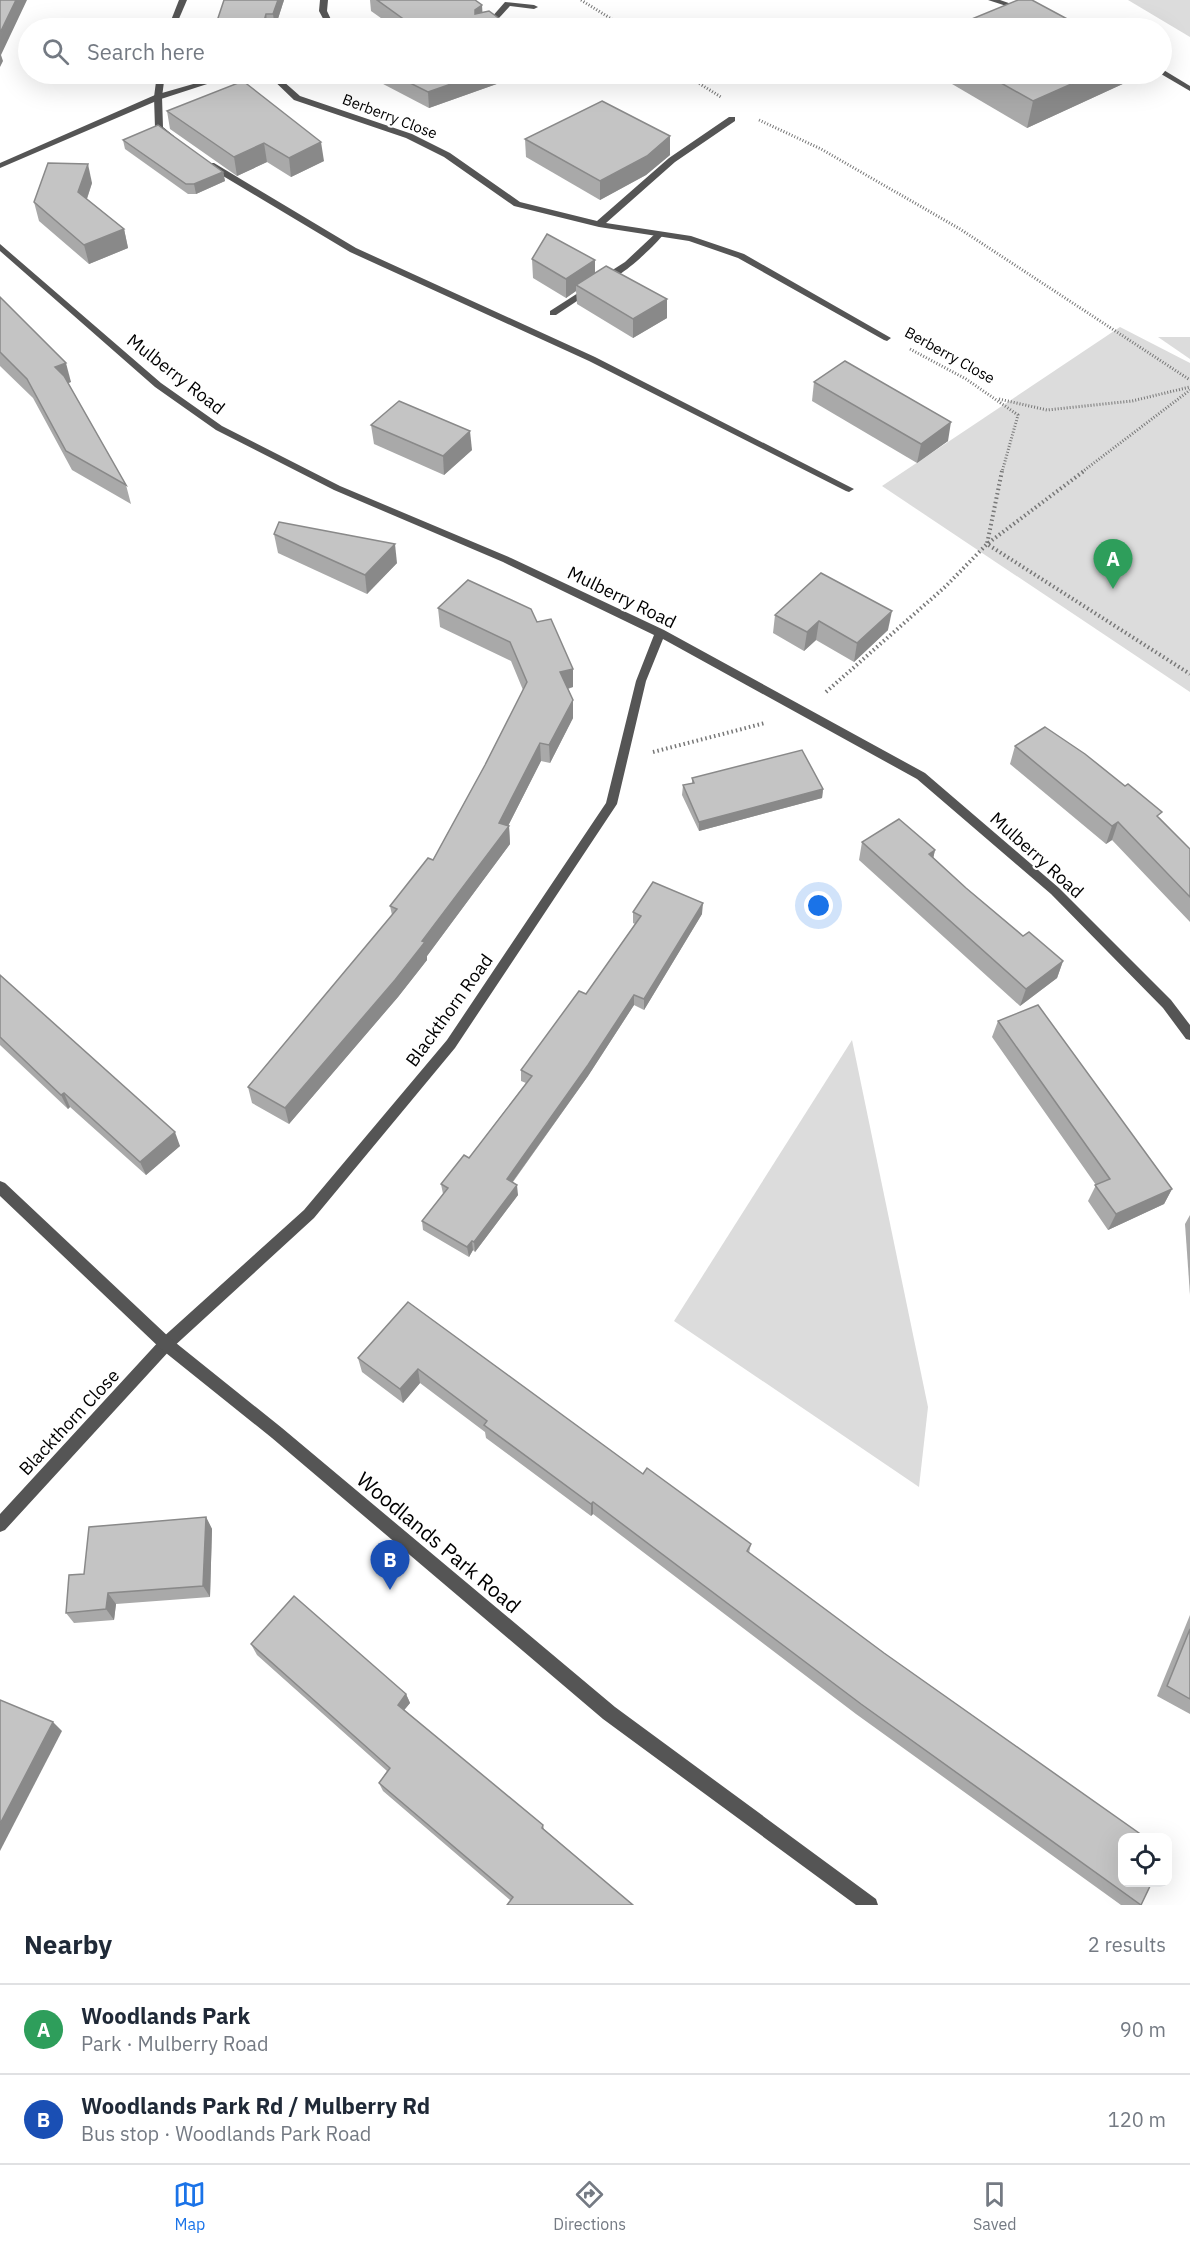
<!DOCTYPE html>
<html lang="en">
<head>
<meta charset="utf-8">
<style>
  :root { --surface:#fff; --page:#f6f6f7; --text:#1f2937; --muted:#747a83; --line:#e0e1e3; --accent:#1a73e8 }
  body { margin:0; font-family:"IBM Plex Sans",sans-serif; background:var(--page); color:var(--text) }
  .controls { position:absolute; right:18px; bottom:18px; display:grid; overflow:hidden; border-radius:12px; box-shadow:0 6px 24px #0002 }
  .controls button { width:54px; height:54px; display:grid; place-items:center; padding:0; border:0; border-bottom:2px solid var(--line); background:var(--surface); color:var(--text); font:30px sans-serif }
  .you { position:absolute; left:819px; top:906px; width:21px; height:21px; margin:-15px; border:4px solid #fff; border-radius:50%; background:#1a73e8; box-shadow:0 0 0 9px #1a73e833 }
  .badge { display:grid; place-items:center; width:39px; height:39px; border-radius:50%; background:var(--accent); color:#fff; font-size:20px; font-weight:700 }
  .pin { position:absolute; translate:-50% -50px; filter:drop-shadow(0 2px 3px #0008) }
  .pin::after { content:''; position:absolute; top:32px; width:21px; height:18px; background:inherit; clip-path:polygon(0 0,100% 0,50% 100%) }
  .list { margin:0; padding:0; list-style:none }
  h2 { display:flex; justify-content:space-between; align-items:center; height:78px; margin:0; padding:0 24px; font-size:26px }
  h2 small { font-size:20px; font-weight:400; color:var(--muted) }
  .list li { display:grid; grid-template-columns:39px 1fr auto; gap:18px; align-items:center; box-sizing:border-box; height:90px; padding:0 24px; border-top:2px solid var(--line) }
  .list b { display:block; font-size:22px; white-space:nowrap }
  .list p { margin:0; font-size:20px; white-space:nowrap; color:var(--muted) }
  .list em { font-size:20px; font-style:normal; color:var(--muted) }
  .icon { flex:none; width:33px; height:33px; fill:none; stroke:currentColor; stroke-width:2; stroke-linecap:round; stroke-linejoin:round }
  .map { position:relative; flex:none; width:1190px; height:1905px; overflow:hidden }
  .search { position:absolute; background:var(--surface); box-shadow:0 6px 24px #0002; left:18px; right:18px; top:18px; height:66px; display:flex; align-items:center; gap:15px; box-sizing:border-box; padding:0 21px; border-radius:33px; color:var(--muted); font-size:22px }
  .sheet { height:258px; background:var(--surface) }
  nav { display:flex; justify-content:space-around; align-items:center; box-sizing:border-box; height:84px; border-top:2px solid var(--line); background:var(--surface); font-size:16px; color:var(--muted) }
  nav a { display:grid; justify-items:center; gap:3px }
  nav .on { color:var(--accent) }
  .map>svg:first-child { display:block }
  .green { fill:#dcdcdc }
  .lines { fill:none; stroke-linecap:round; stroke-linejoin:round }
  .path-far1 { stroke:#777; stroke-width:3; stroke-dasharray:1 2; stroke-linecap:butt }
  .path { stroke:#777; stroke-width:4; stroke-dasharray:1.5 3; stroke-linecap:butt }
  .service { fill:#555; fill-rule:evenodd }
  .minor { fill:#555; fill-rule:evenodd }
  .tertiary { fill:#555; fill-rule:evenodd }
  .wall { fill:#a9a9a9 }
  .shaded-wall { fill:#898989 }
  .building { fill:#c4c4c4; stroke:#898989; stroke-width:1.5 }
  .labels { text-anchor:middle; dominant-baseline:central; stroke-width:4.5; stroke-linejoin:round; paint-order:stroke }
  .far-street-label { font-size:15px; fill:#000; stroke:#fff }
  .street-label { font-size:18px; fill:#000; stroke:#fff }
  .near-street-label { font-size:21px; fill:#000; stroke:#fff }
</style>
</head>
<body>
<div class="map">
<svg width="1190" height="1905" viewBox="0 0 1190 1905">
  <rect width="100%" height="100%" fill="#fff"/>
  <g class="green">
    <polygon points="1128,0 1190,0 1190,37"/>
    <polygon points="1120,327 1190,363 1190,692 882,486"/>
    <polygon points="1158,337 1190,337 1190,359"/>
    <polygon points="852,1040 928,1407 919,1487 674,1321"/>
  </g>
  <g class="lines">
    <g class="path-far1">
      <polyline points="581,0 626,28"/>
      <polyline points="684,74 721,97"/>
      <polyline points="759,120 821,149 960,229 1190,380"/>
      <polyline points="910,349 966,379 1018,415 1002,472"/>
      <polyline points="999,399 1047,410 1132,401 1190,387"/>
      <polyline points="1082,472 1190,390"/>
    </g>
    <g class="path">
      <polyline points="1002,471 987,544 1190,674"/>
      <polyline points="826,692 946,586 987,544 1084,471"/>
      <polyline points="653,752 765,723"/>
    </g>
    <g class="service">
      <polygon points="179,0 187,0 175,28 168,28"/>
      <polygon points="988,0 1000,0 1026,9 1022,11"/>
      <polygon points="1162,69 1190,86 1190,91 1161,74"/>
      <polygon points="157,74 165,74 162,97 163,127 174,136 170,138 155,128 154,97"/>
      <polygon points="208,163 214,163 356,248 595,357 854,489 849,492 846,491 589,361 350,252 208,167"/>
      <path d="M657,232L664,234C653,247 617,283 600,282V278L625,262Z"/>
      <polygon points="589,286 592,287 592,291 556,315 550,315 550,311"/>
    </g>
    <g class="minor">
      <polygon points="320,0 328,0 327,11 335,28 328,28 319,11"/>
      <path d="M505,2L534,5L538,7L534,9L510,6C500,17 492,28 477,28L491,18Z"/>
      <polygon points="228,74 238,74 161,99 0,168 0,163 155,95"/>
      <polygon points="267,74 275,74 300,96 412,134 450,153 520,202 597,221 669,158 729,117 735,117 735,121 675,162 606,223 691,236 744,254 891,338 887,341 884,340 738,258 689,241 599,227 514,206 444,157 406,138 294,100"/>
      <polygon points="0,244 161,383 222,426 340,486 511,558 664,630 925,773 1059,888 1171,1000 1190,1025 1190,1040 1186,1039 1163,1008 1051,894 917,779 663,639 646,681 617,804 455,1048 314,1218 171,1349 5,1530 0,1532 0,1514 161,1339 304,1210 447,1040 606,803 636,681 654,635 503,562 334,490 216,430 155,387 0,251"/>
    </g>
    <polygon class="tertiary" points="0,1181 5,1183 171,1339 282,1428 615,1707 876,1899 878,1905 856,1905 603,1719 272,1438 161,1349 0,1196"/>
  </g>
  <g class="wall">
    <polygon points="224,0 284,0 275,28 215,28"/>
    <polygon points="370,0 475,0 482,5 482,12 512,28 395,28 371,11"/>
    <polygon points="364,74 525,74 429,108"/>
    <polygon points="935,74 1129,74 1127,82 1027,128"/>
    <polygon points="167,111 324,161 291,177 267,162 237,176 170,129"/>
    <polygon points="525,139 670,155 646,175 600,200 526,157"/>
    <polygon points="123,140 223,172 225,181 196,194 188,194 125,149"/>
    <polygon points="92,183 87,199 124,229 128,248 89,264 39,221 34,202"/>
    <polygon points="532,259 595,273 667,299 667,318 633,338 577,304 576,291 566,298 533,278"/>
    <polygon points="0,297 71,382 68,383 126,485 131,504 72,470 33,398 0,366"/>
    <polygon points="814,382 948,441 917,463 812,401"/>
    <polygon points="371,425 472,450 444,475 374,444"/>
    <polygon points="274,534 397,563 367,594 278,553"/>
    <polygon points="438,608 537,622 573,687 568,689 573,700 573,718 550,763 541,761 508,826 509,826 510,844 427,956 427,960 398,997 289,1124 252,1103 248,1087 392,915 390,906 433,860 485,765 523,690 511,661 440,627"/>
    <polygon points="775,615 888,630 854,662 816,640 804,651 773,633"/>
    <polygon points="1015,746 1160,818 1190,849 1190,922 1112,840 1106,844 1010,764"/>
    <polygon points="692,778 823,789 822,798 699,831 682,795 683,785 692,783"/>
    <polygon points="862,842 935,850 933,858 966,888 1023,936 1063,961 1057,978 1020,1006 859,860"/>
    <polygon points="633,912 702,914 644,1010 634,1005 588,1076 513,1182 518,1195 475,1252 473,1250 469,1257 423,1230 422,1221 443,1194 441,1184 469,1158 526,1083 521,1081 521,1070 586,994 635,924 633,923"/>
    <polygon points="0,975 180,1146 146,1175 70,1107 68,1109 0,1045"/>
    <polygon points="998,1021 1172,1189 1164,1204 1108,1230 1088,1201 1096,1185 992,1037"/>
    <polygon points="1190,1215 1190,1295 1185,1224"/>
    <polygon points="408,1302 643,1474 751,1544 749,1553 1141,1905 1121,1905 856,1714 593,1514 591,1516 486,1438 485,1432 420,1383 403,1403 362,1372 358,1358"/>
    <polygon points="206,1517 212,1529 210,1597 116,1604 114,1620 74,1623 66,1613 84,1574"/>
    <polygon points="1190,1615 1190,1714 1157,1696"/>
    <polygon points="251,1644 406,1694 410,1703 404,1710 543,1825 544,1829 633,1905 510,1900 383,1791 379,1783 387,1771 257,1655"/>
  </g>
  <g class="shaded-wall">
    <polygon points="16,0 27,0 1,55 3,61 0,67 0,33"/>
    <polygon points="278,0 284,0 275,28 273,14"/>
    <polygon points="482,5 483,21 475,28 475,10"/>
    <polygon points="266,14 268,28 262,28"/>
    <polygon points="480,74 525,74 429,108 428,92"/>
    <polygon points="1094,74 1129,74 1127,82 1027,128 1033,101"/>
    <polygon points="670,136 670,155 646,175 600,200 600,181"/>
    <polygon points="321,142 324,161 291,177 289,158"/>
    <polygon points="264,143 267,162 237,176 234,157"/>
    <polygon points="88,164 92,183 83,210 78,192"/>
    <polygon points="223,172 225,181 196,194 194,184"/>
    <polygon points="124,229 128,248 89,264 84,245"/>
    <polygon points="595,260 595,279 576,285 576,291 566,298 566,279"/>
    <polygon points="667,299 667,318 633,338 633,319"/>
    <polygon points="66,363 71,382 60,386 55,367"/>
    <polygon points="951,422 948,441 917,463 921,444"/>
    <polygon points="470,431 472,450 444,475 443,456"/>
    <polygon points="395,544 397,563 367,594 365,575"/>
    <polygon points="892,611 888,630 854,662 857,643"/>
    <polygon points="819,621 816,640 804,651 807,632"/>
    <polygon points="573,669 573,687 560,690 560,672"/>
    <polygon points="573,700 573,718 550,763 549,745"/>
    <polygon points="540,743 541,761 505,832 509,826 510,844 427,956 427,960 398,997 289,1124 285,1108 422,941 499,823"/>
    <polygon points="823,789 822,798 699,831 699,822"/>
    <polygon points="1118,822 1112,840 1106,844 1112,826"/>
    <polygon points="935,850 931,868 929,854"/>
    <polygon points="703,903 702,914 644,1010 644,999"/>
    <polygon points="1063,961 1057,978 1020,1006 1026,989"/>
    <polygon points="634,995 634,1005 588,1076 508,1188 507,1179"/>
    <polygon points="64,1093 70,1107 68,1109 61,1095"/>
    <polygon points="175,1132 180,1146 146,1175 140,1162"/>
    <polygon points="517,1185 518,1195 475,1252 474,1242"/>
    <polygon points="1172,1189 1164,1204 1108,1230 1116,1214"/>
    <polygon points="472,1241 473,1250 469,1257 467,1247"/>
    <polygon points="418,1369 420,1383 403,1403 400,1389"/>
    <polygon points="593,1502 593,1514 591,1516 591,1504"/>
    <polygon points="206,1517 212,1529 210,1597 203,1586"/>
    <polygon points="108,1593 116,1604 114,1620 106,1609"/>
    <polygon points="406,1694 410,1703 401,1714 398,1705"/>
    <polygon points="53,1722 62,1731 0,1851 0,1824"/>
  </g>
  <g class="building">
    <polygon points="0,0 16,0 0,33"/>
    <polygon points="224,0 278,0 273,14 266,14 262,28 215,27"/>
    <polygon points="377,0 475,0 482,5 475,10 475,14 489,11 512,28 416,28"/>
    <polygon points="1018,0 1032,0 1084,28 950,28"/>
    <polygon points="392,74 480,74 428,92"/>
    <polygon points="985,74 1094,74 1033,101"/>
    <polygon points="243,81 321,142 289,158 264,143 234,157 167,111"/>
    <polygon points="602,101 670,136 647,156 600,181 525,139"/>
    <polygon points="158,125 223,172 194,184 186,184 123,140"/>
    <polygon points="48,163 88,164 78,192 124,229 84,245 34,202"/>
    <polygon points="547,234 595,260 566,279 532,259"/>
    <polygon points="606,266 667,299 633,319 576,285"/>
    <polygon points="0,297 66,363 55,367 64,376 126,485 66,451 27,379 0,352"/>
    <polygon points="845,361 951,422 921,444 814,382"/>
    <polygon points="399,401 470,431 443,456 371,425"/>
    <polygon points="279,522 395,544 365,575 274,534"/>
    <polygon points="821,573 892,611 857,643 819,621 807,632 775,615"/>
    <polygon points="468,580 531,609 537,622 551,619 573,669 560,672 573,700 549,745 540,743 499,823 509,826 422,941 425,942 395,980 285,1108 248,1087 397,909 390,906 428,858 433,860 485,765 527,682 510,642 438,608"/>
    <polygon points="1045,727 1085,754 1125,786 1128,784 1162,812 1157,816 1190,849 1190,897 1118,822 1112,826 1015,746"/>
    <polygon points="802,750 823,789 699,822 683,785 694,783 692,778"/>
    <polygon points="899,819 935,850 929,854 966,888 1023,936 1029,932 1063,961 1026,989 862,842"/>
    <polygon points="653,882 703,903 644,999 634,995 588,1065 507,1179 517,1185 474,1242 472,1241 467,1247 422,1221 448,1188 441,1184 464,1155 469,1158 532,1076 521,1070 579,991 586,994 641,916 633,912"/>
    <polygon points="0,975 175,1132 140,1162 64,1093 61,1095 0,1037"/>
    <polygon points="1038,1005 1172,1189 1116,1214 1095,1185 1110,1179 998,1021"/>
    <polygon points="408,1302 643,1474 647,1468 751,1544 747,1551 884,1653 1146,1838 1122,1838 1122,1882 1152,1882 1141,1905 861,1704 593,1502 591,1504 484,1425 487,1421 418,1369 400,1389 358,1358"/>
    <polygon points="206,1517 203,1586 108,1593 106,1609 66,1613 69,1575 84,1574 89,1527"/>
    <polygon points="294,1596 406,1694 398,1705 543,1825 542,1828 633,1905 507,1905 513,1897 379,1783 390,1768 251,1644"/>
    <polygon points="1190,1629 1190,1699 1167,1686"/>
    <polygon points="0,1700 53,1722 0,1824"/>
  </g>
  <g class="labels">
    <g class="far-street-label">
      <text transform="translate(390 116) rotate(21)">Berberry Close</text>
      <text transform="translate(950 355) rotate(29)">Berberry Close</text>
    </g>
    <g class="street-label">
      <text transform="translate(176 374) rotate(38)">Mulberry Road</text>
      <text transform="translate(622 597) rotate(26)">Mulberry Road</text>
      <text transform="translate(1037 855) rotate(42)">Mulberry Road</text>
      <text transform="translate(449 1010) rotate(-54)">Blackthorn Road</text>
      <text transform="translate(69 1422) rotate(-47)">Blackthorn Close</text>
    </g>
    <g class="near-street-label">
      <text transform="translate(439 1542) rotate(40)">Woodlands Park Road</text>
    </g>
  </g>
</svg>
<div class="controls">
<button><svg class="icon" aria-label="locate" viewBox="0 0 24 24"><circle cx="12" cy="12" r="6"/><path d="M12 2v4M12 18v4M2 12h4M18 12h4"/></svg></button>
</div>
<div class="you"></div>
<div class="pin badge" style="left:1113px;top:589px;background:#2e9e5b">A</div>
<div class="pin badge" style="left:390px;top:1590px;background:#1a4fb4">B</div>
<div class="search"><svg class="icon" aria-label="search" viewBox="0 0 24 24"><circle cx="10" cy="10" r="6"/><path d="M15 15l6 6"/></svg>Search here</div>
</div>
<section class="sheet">
<h2>Nearby<small>2 results</small></h2>
<ul class="list">
<li><span class="badge" style="background:#2e9e5b">A</span><div><b>Woodlands Park</b><p>Park · Mulberry Road</p></div><em>90 m</em></li>
<li><span class="badge" style="background:#1a4fb4">B</span><div><b>Woodlands Park Rd / Mulberry Rd</b><p>Bus stop · Woodlands Park Road</p></div><em>120 m</em></li>
</ul>
</section>
<nav>
<a class="on"><svg class="icon" aria-label="map" viewBox="0 0 24 24"><path d="M3 6l6-2 6 2 6-2v14l-6 2-6-2-6 2zM9 4v14M15 6v14"/></svg>Map</a>
<a><svg class="icon" aria-label="directions" viewBox="0 0 24 24"><path d="M12 3l9 9-9 9-9-9zM9 14v-3h6M13 9l2 2-2 2"/></svg>Directions</a>
<a><svg class="icon" aria-label="saved" viewBox="0 0 24 24"><path d="M7 4h10v16l-5-4-5 4z"/></svg>Saved</a>
</nav>
</body>
</html>
